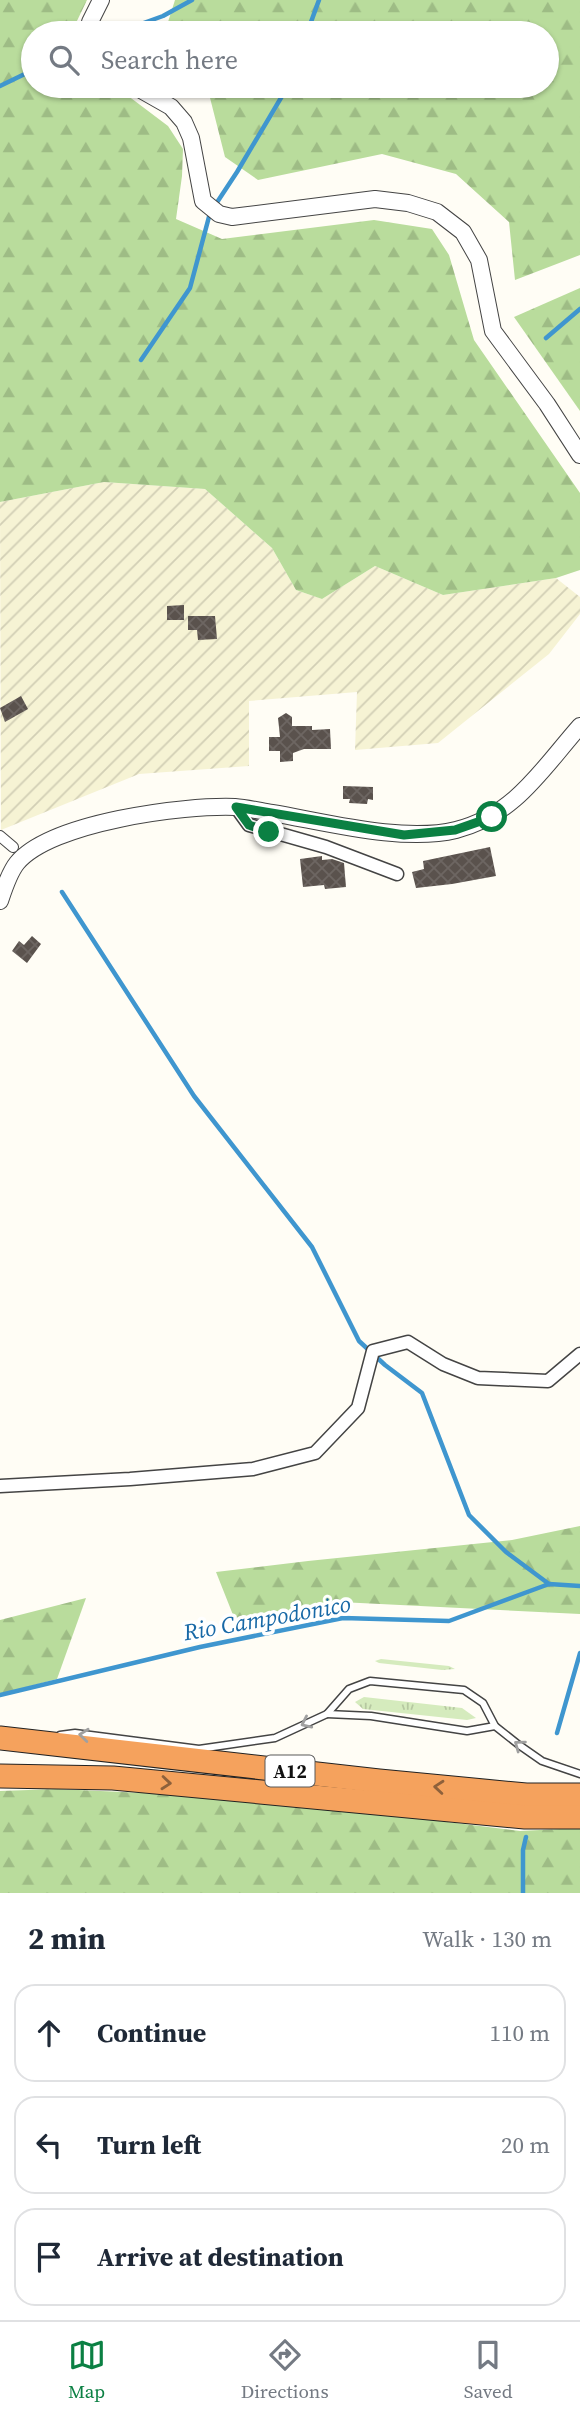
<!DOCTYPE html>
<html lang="en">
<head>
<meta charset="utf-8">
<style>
  :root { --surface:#fff; --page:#f6f6f7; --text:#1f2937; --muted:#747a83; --line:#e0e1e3; --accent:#0b8043 }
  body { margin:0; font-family:"Source Serif 4",serif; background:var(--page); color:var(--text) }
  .stop { position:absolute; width:21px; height:21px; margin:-16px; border:5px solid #0b8043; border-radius:50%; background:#fff }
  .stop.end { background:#0b8043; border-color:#fff; box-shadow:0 2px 7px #0008 }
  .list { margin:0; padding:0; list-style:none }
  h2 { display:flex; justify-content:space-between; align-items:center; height:91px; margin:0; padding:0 28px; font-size:30px }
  h2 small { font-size:23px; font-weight:400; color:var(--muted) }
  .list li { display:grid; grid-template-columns:46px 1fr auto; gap:21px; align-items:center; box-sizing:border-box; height:98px; margin:0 14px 14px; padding:0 14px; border:2px solid var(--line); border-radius:21px }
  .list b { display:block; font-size:26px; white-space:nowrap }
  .list em { font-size:23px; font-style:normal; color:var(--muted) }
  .icon { flex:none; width:38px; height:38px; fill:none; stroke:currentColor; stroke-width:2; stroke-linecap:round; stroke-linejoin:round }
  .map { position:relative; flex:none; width:580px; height:1893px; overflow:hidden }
  .search { position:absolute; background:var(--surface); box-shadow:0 2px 5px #0004; left:21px; right:21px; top:21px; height:77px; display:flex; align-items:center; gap:18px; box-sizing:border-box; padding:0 24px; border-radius:38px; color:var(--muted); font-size:26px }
  .sheet { height:427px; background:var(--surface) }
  nav { display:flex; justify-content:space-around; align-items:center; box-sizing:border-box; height:98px; border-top:2px solid var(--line); background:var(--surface); font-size:19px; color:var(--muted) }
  nav a { display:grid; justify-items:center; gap:4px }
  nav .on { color:var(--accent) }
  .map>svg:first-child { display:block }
  .farmland { fill:url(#farmland-furrows) }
  .grass { fill:url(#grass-tufts) }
  .forest { fill:url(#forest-firs) }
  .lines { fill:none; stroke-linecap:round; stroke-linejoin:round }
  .stream { stroke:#3f96cf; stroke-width:4.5 }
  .building { fill:url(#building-cross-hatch) }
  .service-casing { stroke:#444; stroke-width:9 }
  .pedestrian-casing { stroke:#444; stroke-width:12 }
  .minor-casing { stroke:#444; stroke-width:15 }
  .tertiary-casing { stroke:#444; stroke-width:18 }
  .motorway-casing { stroke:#222; stroke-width:25 }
  .service { stroke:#fff; stroke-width:6 }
  .pedestrian { stroke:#fff; stroke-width:10 }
  .minor { stroke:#fff; stroke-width:12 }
  .tertiary { stroke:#fff; stroke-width:16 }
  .motorway { stroke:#f5a25d; stroke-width:23 }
  .oneway { stroke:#a0a0a0 }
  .oneway2 { stroke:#8e613b }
  .route { stroke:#0b8043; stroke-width:9 }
  .labels { text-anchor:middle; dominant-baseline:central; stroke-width:7; stroke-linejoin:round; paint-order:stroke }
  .shield { fill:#fff; stroke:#585858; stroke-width:2 }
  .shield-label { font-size:19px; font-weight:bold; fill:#111 }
  .water-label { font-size:23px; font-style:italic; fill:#1768a6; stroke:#fff }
</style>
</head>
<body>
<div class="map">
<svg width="580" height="1893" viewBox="0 0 580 1893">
  <defs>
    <pattern id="farmland-furrows" width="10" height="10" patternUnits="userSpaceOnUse" patternTransform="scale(1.75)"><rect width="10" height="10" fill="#f6f3d4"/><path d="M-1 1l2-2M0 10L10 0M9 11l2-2" fill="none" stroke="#d2cfb5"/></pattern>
    <pattern id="grass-tufts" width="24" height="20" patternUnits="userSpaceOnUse" patternTransform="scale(1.75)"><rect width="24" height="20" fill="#d5ebbd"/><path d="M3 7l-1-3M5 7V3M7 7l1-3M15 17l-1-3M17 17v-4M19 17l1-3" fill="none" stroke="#b6c8a1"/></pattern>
    <pattern id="forest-firs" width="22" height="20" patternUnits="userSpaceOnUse" patternTransform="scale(1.75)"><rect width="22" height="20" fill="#b9dc9c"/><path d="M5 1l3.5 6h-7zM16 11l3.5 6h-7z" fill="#9ebc85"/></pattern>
    <pattern id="building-cross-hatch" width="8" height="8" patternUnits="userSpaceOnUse" patternTransform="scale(1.75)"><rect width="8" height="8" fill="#5a524d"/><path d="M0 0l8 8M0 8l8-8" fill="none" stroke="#6d6662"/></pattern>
  </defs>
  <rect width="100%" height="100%" fill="#fffdf5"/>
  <polygon class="farmland" points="104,482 205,489 272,548 296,590 322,599 375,566 443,595 556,578 580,597 580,614 549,654 438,743 355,750 357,692 249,701 249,766 139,774 1,830 0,502"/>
  <g class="grass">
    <polygon points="381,1659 449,1666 455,1669 442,1670 379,1663 375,1661"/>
    <polygon points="364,1697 462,1708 476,1718 467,1720 363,1709 355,1702"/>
  </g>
  <g class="forest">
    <polygon points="0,0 87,0 76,23 75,33 33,33 33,86 115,86 168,126 183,149 182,176 176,219 222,239 374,220 432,229 449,255 474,340 580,493 580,570 556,578 443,595 375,566 322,599 296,590 272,548 205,489 104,482 0,502"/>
    <polygon points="175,0 580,0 580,255 515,280 509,222 456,174 382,154 258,180 225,157 207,86 547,86 547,33 161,33 168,22"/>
    <polygon points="580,288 580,411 514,317"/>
    <polygon points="580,1526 580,1614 340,1602 237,1625 216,1572 308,1561 512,1540"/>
    <polygon points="86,1598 57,1679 0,1694 0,1620"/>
    <polygon points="57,1789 253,1798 520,1831 580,1828 580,1893 0,1893 0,1791"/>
  </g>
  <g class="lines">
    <g class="stream">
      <polyline points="116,33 163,16 192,0"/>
      <polyline points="307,33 319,0"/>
      <polyline points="0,86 33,70"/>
      <polyline points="546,338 580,309"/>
      <polyline points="141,360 190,288 210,213 237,172 288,86"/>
      <polyline points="62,892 194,1096 312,1247 359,1341 385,1365 422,1393 469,1515 506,1552 549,1584"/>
      <polyline points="0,1695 200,1647 343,1618 449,1621 549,1584 580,1586"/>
      <polyline points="557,1733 580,1653"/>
      <polyline points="523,1893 523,1850 526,1837"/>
    </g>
  </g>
  <g class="building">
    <polygon points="184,605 184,620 167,620 167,606"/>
    <polygon points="188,616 215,616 217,639 198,640 197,630 188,630"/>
    <polygon points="21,696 28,709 5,722 0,708"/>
    <polygon points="286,713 292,717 292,726 312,726 312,730 330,729 331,749 304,749 293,753 293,761 280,762 280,751 269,751 269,737 280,737 278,718"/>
    <polygon points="343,786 373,787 373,800 368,799 367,804 349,803 350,799 343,799"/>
    <polygon points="490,847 496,876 452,884 416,888 412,872 424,869 423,861"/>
    <polygon points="322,856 322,860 332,859 344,863 346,887 325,889 324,885 303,887 300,859"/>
    <polygon points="32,936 41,944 27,963 12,951 19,941 24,945"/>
  </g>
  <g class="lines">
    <g class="service-casing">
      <g id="service">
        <polyline points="327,1714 371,1716 467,1731 495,1726"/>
        <polyline points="60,1735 75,1733 199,1749 275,1738 327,1714 349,1689 370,1681 464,1690 483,1703 495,1726 519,1745 542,1761 580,1774"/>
      </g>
    </g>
    <g class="pedestrian-casing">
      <polyline id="pedestrian" points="0,836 13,847"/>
    </g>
    <g class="minor-casing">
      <g id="minor">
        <polyline points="236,807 249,825 326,847 397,874"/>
        <polyline points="0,1486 130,1479 253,1469 315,1453 358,1408 373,1351 408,1342 443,1364 478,1378 548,1381 580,1354"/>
      </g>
    </g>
    <g class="tertiary-casing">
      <g id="tertiary">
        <polyline points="90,33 90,22 101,0"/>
        <polyline points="134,86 171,107 184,122 191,138 203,201 219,214 232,217 375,199 408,203 437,212 463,232 479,260 493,331 547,404 580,455"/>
        <path d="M0,901C4,889 9,873 17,863C51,822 184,805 235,807C247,808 260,811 272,813C326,822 403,843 456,830C515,815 542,769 580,726"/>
      </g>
    </g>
    <g class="motorway-casing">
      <g id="motorway">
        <polyline points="0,1738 379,1781 526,1795 580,1795"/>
        <polyline points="0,1776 113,1778 525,1817 580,1817"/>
      </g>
    </g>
    <use href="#service" class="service"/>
    <use href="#pedestrian" class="pedestrian"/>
    <use href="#minor" class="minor"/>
    <use href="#tertiary" class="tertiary"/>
    <use href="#motorway" class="motorway"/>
  </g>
  <defs><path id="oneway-chevron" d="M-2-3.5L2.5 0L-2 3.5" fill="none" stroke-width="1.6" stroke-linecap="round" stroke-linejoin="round" transform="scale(1.75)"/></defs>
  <g class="oneway">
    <use href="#oneway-chevron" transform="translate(306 1723) rotate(155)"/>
    <use href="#oneway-chevron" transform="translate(84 1735) rotate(-174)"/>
    <use href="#oneway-chevron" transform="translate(519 1745) rotate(-144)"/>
  </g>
  <g class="oneway2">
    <use href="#oneway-chevron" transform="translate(166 1783) rotate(5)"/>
    <use href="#oneway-chevron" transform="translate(439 1787) rotate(-175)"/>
  </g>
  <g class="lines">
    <polyline class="route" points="269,832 249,825 236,807 404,835 455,830 492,817"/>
  </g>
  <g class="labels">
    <rect class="shield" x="265.5" y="1755.5" width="49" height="31" rx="5"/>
    <g class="shield-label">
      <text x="290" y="1771">A12</text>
    </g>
    <g class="water-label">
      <text transform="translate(267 1618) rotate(-10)">Rio Campodonico</text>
    </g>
  </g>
</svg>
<div class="stop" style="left:492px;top:817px"></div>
<div class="stop end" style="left:269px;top:832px"></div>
<div class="search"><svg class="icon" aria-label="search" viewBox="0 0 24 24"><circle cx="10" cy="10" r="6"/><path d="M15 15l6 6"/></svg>Search here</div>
</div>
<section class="sheet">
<h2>2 min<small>Walk · 130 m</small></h2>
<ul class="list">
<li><svg class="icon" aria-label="ahead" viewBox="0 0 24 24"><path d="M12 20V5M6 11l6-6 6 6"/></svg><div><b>Continue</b></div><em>110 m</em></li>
<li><svg class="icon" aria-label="left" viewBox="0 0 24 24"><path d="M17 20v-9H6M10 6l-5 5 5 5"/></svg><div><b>Turn left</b></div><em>20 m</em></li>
<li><svg class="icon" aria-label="arrive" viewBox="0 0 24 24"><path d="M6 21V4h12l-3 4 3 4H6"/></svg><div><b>Arrive at destination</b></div></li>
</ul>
</section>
<nav>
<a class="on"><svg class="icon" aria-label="map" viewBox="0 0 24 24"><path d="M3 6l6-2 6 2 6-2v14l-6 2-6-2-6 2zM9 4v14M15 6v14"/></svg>Map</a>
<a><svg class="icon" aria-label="directions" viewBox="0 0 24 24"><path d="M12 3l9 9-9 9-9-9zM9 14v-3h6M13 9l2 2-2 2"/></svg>Directions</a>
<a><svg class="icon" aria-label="saved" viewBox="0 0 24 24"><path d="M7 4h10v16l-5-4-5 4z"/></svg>Saved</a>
</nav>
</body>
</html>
